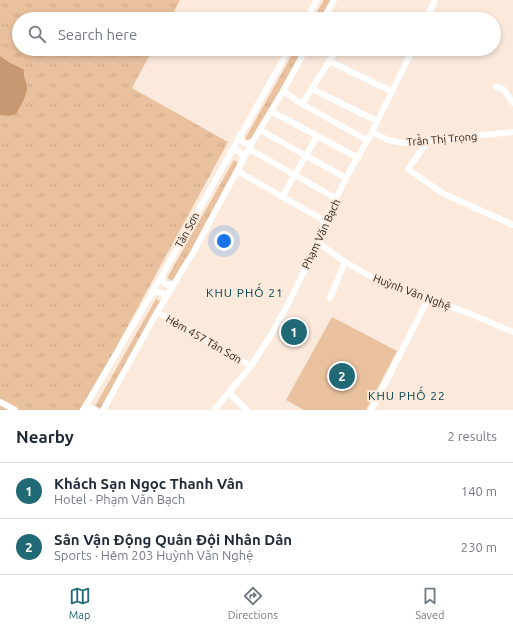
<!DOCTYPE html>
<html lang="en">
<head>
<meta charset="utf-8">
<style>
  :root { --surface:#fff; --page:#f6f6f7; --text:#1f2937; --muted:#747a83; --line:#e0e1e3; --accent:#206975 }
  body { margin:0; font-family:Ubuntu,sans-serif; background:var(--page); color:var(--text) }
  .you { position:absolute; left:224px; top:241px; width:14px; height:14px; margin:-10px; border:3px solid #fff; border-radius:50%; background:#1a73e8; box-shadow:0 0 0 6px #1a73e833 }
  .badge { display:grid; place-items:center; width:26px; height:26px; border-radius:50%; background:var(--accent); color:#fff; font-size:13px; font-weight:700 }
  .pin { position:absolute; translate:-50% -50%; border:2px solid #fff; box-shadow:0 1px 4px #0006 }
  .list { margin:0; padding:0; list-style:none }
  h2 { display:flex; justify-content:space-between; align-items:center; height:52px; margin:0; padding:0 16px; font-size:17px }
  h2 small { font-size:13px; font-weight:400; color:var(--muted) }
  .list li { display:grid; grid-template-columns:26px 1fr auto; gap:12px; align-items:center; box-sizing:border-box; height:56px; padding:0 16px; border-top:1px solid var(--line) }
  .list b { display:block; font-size:15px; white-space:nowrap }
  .list p { margin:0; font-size:13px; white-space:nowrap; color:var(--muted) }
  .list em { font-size:13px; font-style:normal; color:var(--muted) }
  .icon { flex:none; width:22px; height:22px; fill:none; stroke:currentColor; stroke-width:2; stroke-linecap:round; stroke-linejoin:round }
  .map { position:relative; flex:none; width:513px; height:410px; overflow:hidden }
  .search { position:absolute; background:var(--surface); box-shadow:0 2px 6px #0003; left:12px; right:12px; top:12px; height:44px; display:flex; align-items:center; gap:10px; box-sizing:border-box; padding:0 14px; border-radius:22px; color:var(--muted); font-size:15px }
  .sheet { height:164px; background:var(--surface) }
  nav { display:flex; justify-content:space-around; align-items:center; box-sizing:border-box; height:56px; border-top:1px solid var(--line); background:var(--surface); font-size:11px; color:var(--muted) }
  nav a { display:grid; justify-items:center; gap:2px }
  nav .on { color:var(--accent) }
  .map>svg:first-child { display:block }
  .grass { fill:url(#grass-tufts) }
  .garden { fill:#eac19e }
  .water { fill:#c79871 }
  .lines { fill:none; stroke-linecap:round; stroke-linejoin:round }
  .minor { stroke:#fff; stroke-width:6 }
  .labels { text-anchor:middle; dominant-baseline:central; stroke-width:4; stroke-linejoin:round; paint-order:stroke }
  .street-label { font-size:11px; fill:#2d231a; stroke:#fbeadc }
  .neighbourhood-label { font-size:12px; letter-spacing:1px; fill:#01424c; stroke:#fbeadc }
</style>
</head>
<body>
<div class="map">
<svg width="513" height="410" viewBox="0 0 513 410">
  <defs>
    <pattern id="grass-tufts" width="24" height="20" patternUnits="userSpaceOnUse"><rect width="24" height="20" fill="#eac19e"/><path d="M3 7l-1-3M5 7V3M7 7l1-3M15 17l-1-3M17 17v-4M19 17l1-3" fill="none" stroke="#c9a688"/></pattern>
  </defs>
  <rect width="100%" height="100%" fill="#fbeadc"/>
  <g class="grass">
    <polygon points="0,0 180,0 170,19 19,19 19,49 153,49 132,88 228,142 82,410 0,410"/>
    <polygon points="324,0 334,0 324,19 313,19"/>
    <polygon points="293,53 301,58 253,143 245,139"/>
    <polygon points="234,160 241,164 176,283 167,278"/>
    <polygon points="156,299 164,304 103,410 95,406"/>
  </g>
  <polygon class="garden" points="332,317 397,351 366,410 304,410 286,400"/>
  <path class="water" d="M0,56C7,62 16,65 24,70C23,78 26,79 27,86C28,94 20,107 16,114L9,116L0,115Z"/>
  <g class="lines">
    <g class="minor">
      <polyline points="306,19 317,0"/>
      <polyline points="323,19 334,0"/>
      <polyline points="426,19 435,0"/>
      <polyline points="329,61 391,91"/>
      <polyline points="496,87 503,89 513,103"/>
      <polyline points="312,89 377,121"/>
      <polyline points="283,91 302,104 367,140"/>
      <polyline points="302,104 337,49"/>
      <polyline points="271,111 358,158"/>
      <polyline points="260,130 346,178"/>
      <polyline points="372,132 388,140 403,143 513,132"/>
      <path d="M240,134C242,144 245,145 253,141"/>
      <polyline points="428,141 408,169 442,193 513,225"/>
      <polyline points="249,149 337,199"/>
      <polyline points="230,152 234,150 239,151 242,155 243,160"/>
      <polyline points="237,171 325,221"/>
      <polyline points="282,197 317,136"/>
      <polyline points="317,242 345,262 375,279 468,313 513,332"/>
      <path d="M162,275C162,284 168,288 176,282"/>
      <path d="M152,293C159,291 164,291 165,299"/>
      <polyline points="330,298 345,262"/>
      <polyline points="157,312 251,366"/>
      <polyline points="229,393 247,410"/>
      <polyline points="0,402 15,410"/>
      <polyline points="83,410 152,293 289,49"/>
      <polyline points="84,410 92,408 95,410"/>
      <polyline points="103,410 157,312 194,251 253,141 283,91 306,49"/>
      <polyline points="214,410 251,366 271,335 288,304 310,259 325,221 346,178 372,132 413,49"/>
      <polyline points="371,410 390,374 428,299"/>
    </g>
  </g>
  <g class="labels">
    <g class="street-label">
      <text transform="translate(442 139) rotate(-5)">Trần Thị Trọng</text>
      <text transform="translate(187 230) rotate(-61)">Tân Sơn</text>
      <text transform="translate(321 234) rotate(-65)">Phạm Văn Bạch</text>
      <text transform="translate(412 292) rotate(21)">Huỳnh Văn Nghệ</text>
      <text transform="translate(204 339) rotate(30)">Hẻm 457 Tân Sơn</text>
    </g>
    <g class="neighbourhood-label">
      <text x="245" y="292">KHU PHỐ 21</text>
      <text x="407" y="395">KHU PHỐ 22</text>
    </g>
  </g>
</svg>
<div class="you"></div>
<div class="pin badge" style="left:294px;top:332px">1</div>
<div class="pin badge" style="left:342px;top:376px">2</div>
<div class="search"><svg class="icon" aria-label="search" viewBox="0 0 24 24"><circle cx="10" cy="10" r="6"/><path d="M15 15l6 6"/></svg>Search here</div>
</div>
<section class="sheet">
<h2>Nearby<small>2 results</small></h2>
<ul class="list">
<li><span class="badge">1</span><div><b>Khách Sạn Ngọc Thanh Vân</b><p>Hotel · Phạm Văn Bạch</p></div><em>140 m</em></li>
<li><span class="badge">2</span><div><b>Sân Vận Động Quân Đội Nhân Dân</b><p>Sports · Hẻm 203 Huỳnh Văn Nghệ</p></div><em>230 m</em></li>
</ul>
</section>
<nav>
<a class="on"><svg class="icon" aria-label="map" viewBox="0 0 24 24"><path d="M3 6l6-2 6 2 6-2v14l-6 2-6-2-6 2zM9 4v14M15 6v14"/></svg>Map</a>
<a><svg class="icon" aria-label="directions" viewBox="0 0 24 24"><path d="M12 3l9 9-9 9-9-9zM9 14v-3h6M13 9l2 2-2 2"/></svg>Directions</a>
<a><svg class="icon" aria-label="saved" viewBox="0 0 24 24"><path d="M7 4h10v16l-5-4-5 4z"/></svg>Saved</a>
</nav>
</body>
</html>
